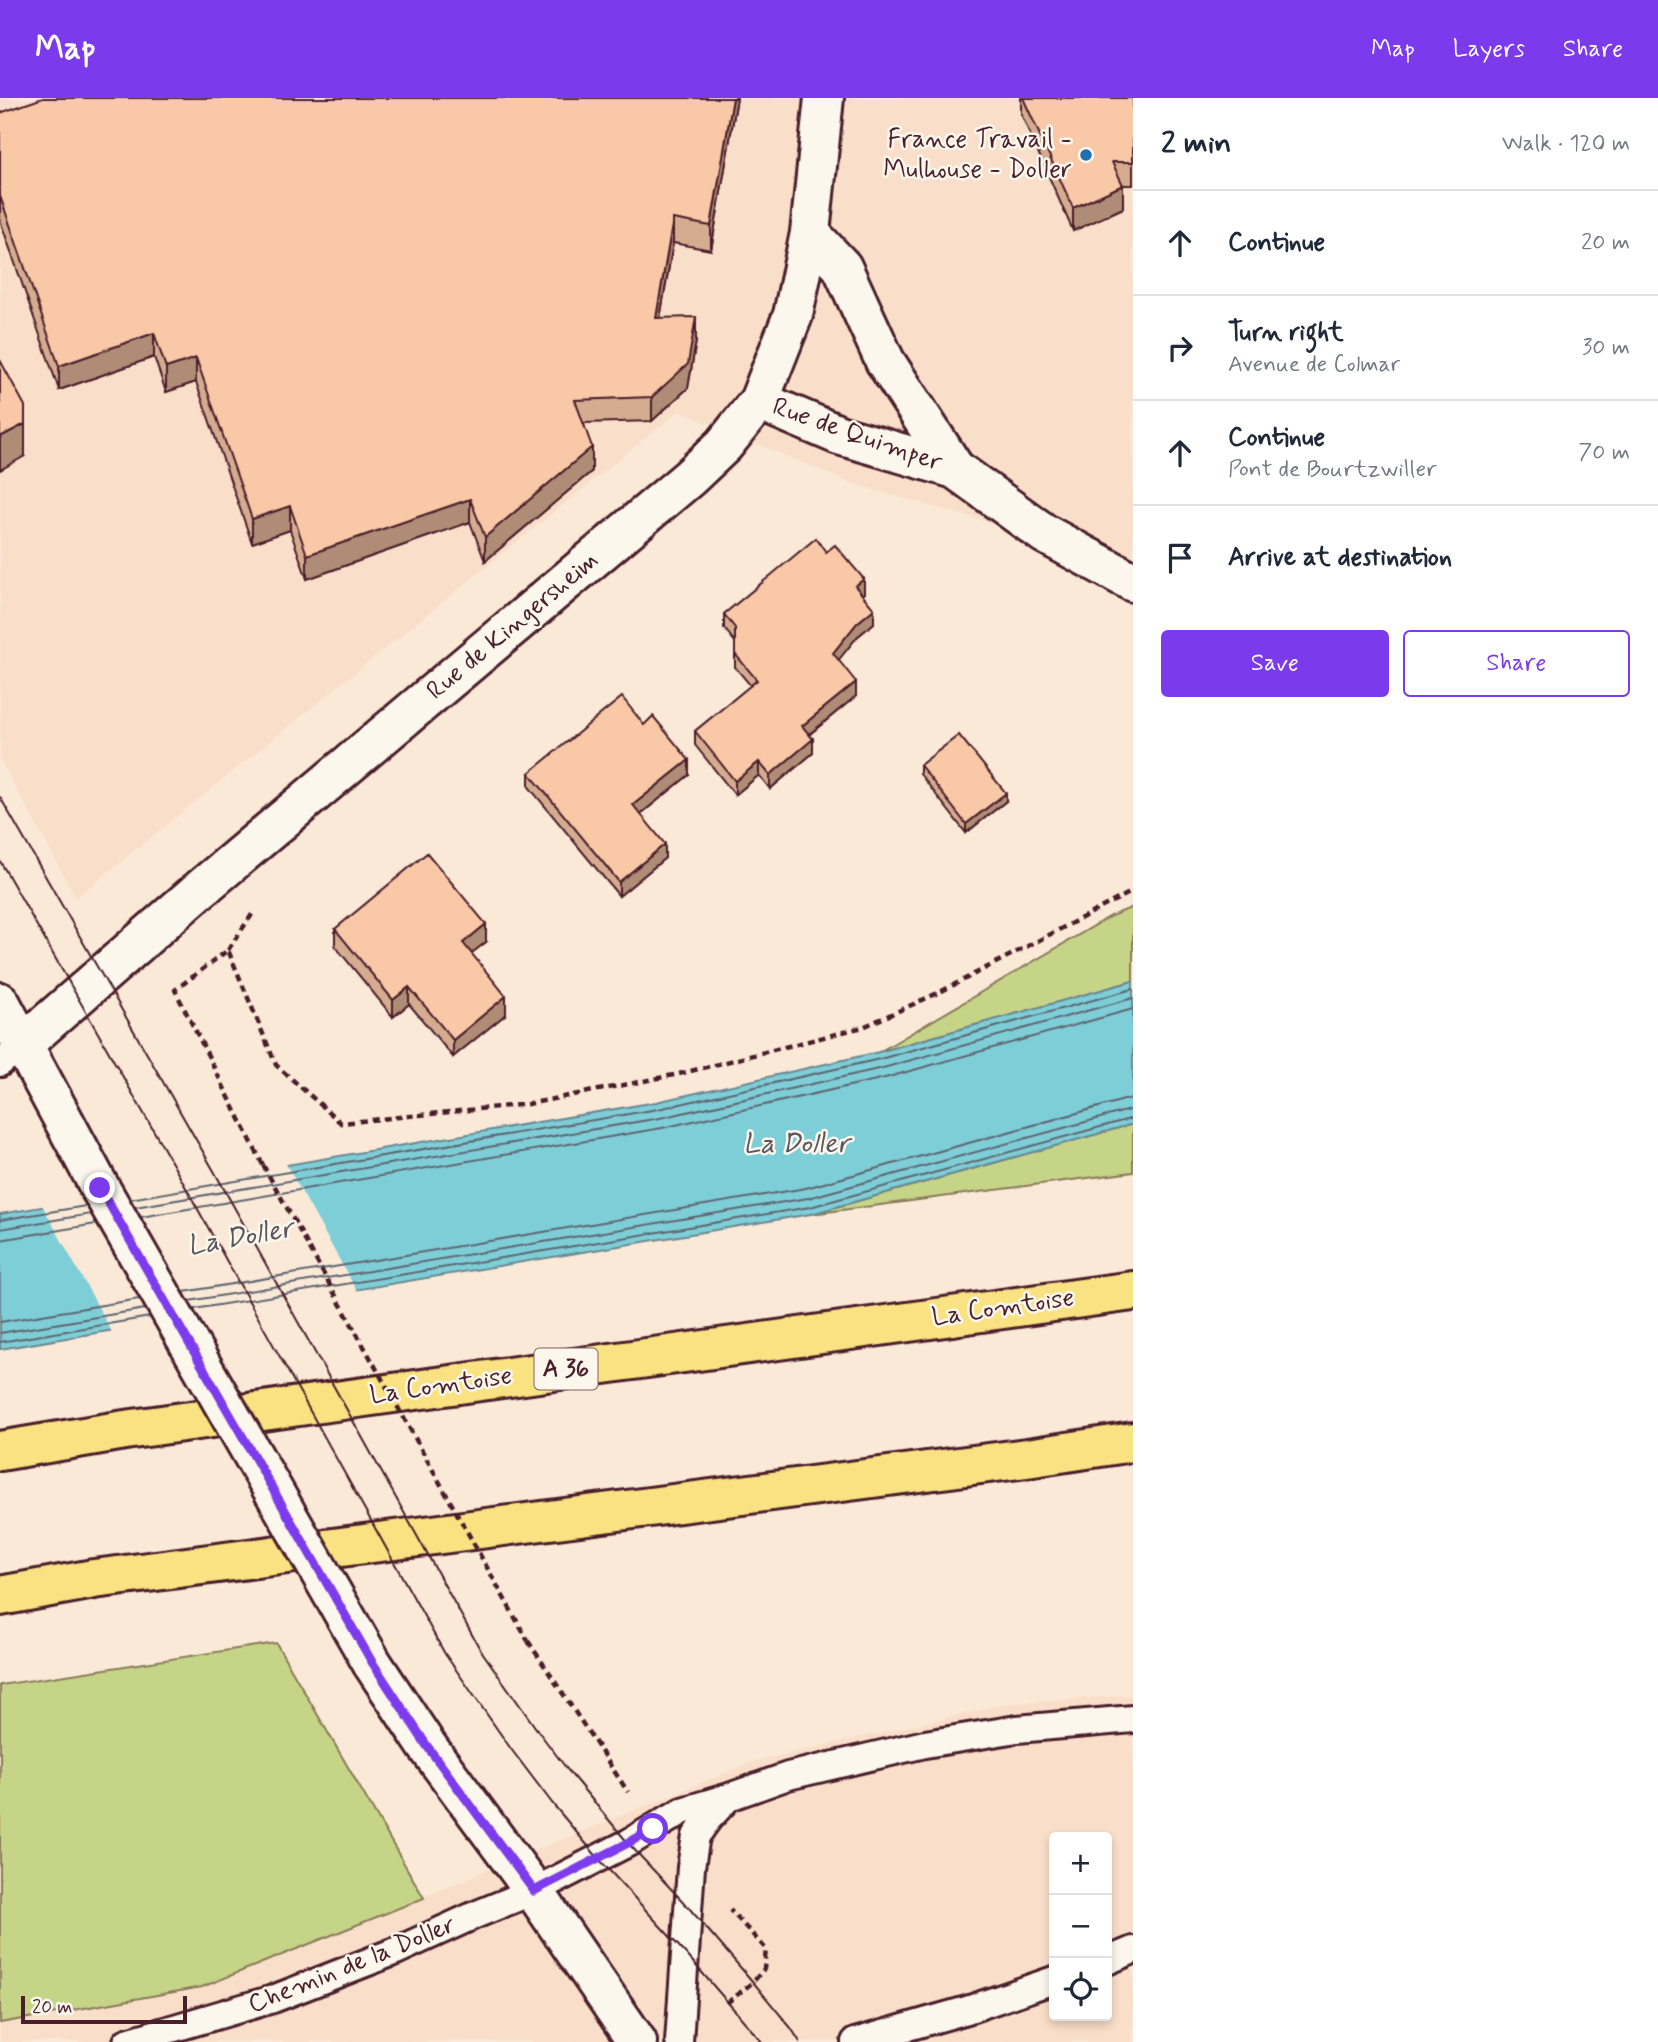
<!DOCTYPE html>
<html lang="en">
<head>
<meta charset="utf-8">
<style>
  :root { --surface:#fff; --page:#f6f6f7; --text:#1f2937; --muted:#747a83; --line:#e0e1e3; --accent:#7c3aed }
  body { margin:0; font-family:Mynerve,sans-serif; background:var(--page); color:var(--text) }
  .controls { position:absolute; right:21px; bottom:21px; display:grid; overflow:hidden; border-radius:7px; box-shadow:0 4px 10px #0003 }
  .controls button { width:63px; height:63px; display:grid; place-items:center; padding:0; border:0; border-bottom:2px solid var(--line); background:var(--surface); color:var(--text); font:35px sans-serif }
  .scale { position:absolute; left:21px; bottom:18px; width:166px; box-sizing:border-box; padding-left:7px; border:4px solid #4a1f2b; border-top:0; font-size:19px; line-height:24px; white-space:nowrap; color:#4a1f2b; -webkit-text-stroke:5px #fbf7ec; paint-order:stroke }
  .stop { position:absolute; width:21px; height:21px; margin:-16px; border:5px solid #7c3aed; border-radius:50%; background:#fff }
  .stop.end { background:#7c3aed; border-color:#fff; box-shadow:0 2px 7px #0008 }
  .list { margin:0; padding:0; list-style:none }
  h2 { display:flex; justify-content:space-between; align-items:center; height:91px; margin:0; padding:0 28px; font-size:30px }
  h2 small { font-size:23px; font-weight:400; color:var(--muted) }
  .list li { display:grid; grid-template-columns:46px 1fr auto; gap:21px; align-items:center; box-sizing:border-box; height:105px; padding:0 28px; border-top:2px solid var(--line) }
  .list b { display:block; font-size:26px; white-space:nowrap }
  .list p { margin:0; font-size:23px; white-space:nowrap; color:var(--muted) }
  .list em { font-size:23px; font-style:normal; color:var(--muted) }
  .actions { display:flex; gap:14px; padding:21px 28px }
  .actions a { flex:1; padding:16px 0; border:2px solid var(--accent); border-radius:7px; text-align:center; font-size:24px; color:var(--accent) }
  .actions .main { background:var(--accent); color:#fff }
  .icon { flex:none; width:38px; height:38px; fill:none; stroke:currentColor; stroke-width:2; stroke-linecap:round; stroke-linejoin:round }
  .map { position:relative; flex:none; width:1133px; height:1944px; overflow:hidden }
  header { display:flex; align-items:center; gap:42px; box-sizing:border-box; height:98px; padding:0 35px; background:var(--accent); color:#fff }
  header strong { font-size:33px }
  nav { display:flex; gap:38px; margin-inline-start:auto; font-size:24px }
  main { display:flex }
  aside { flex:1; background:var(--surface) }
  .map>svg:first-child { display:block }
  .built { fill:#f9dfc9; fill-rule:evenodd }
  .green { fill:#c6d487; stroke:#887a59; stroke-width:2 }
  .water { fill:#7dced7; stroke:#698892; stroke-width:2 }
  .pier { fill:#fae9d7 }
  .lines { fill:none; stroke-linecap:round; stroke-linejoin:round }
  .shore { stroke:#5e6570; stroke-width:2 }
  .lane-casing { stroke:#4a1f2b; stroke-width:32 }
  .street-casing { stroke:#4a1f2b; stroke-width:44 }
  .secondary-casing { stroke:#4a1f2b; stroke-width:44 }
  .highway-casing { stroke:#4a1f2b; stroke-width:44 }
  .path { stroke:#4a1f2b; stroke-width:4.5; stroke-dasharray:7 5; stroke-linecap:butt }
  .lane { stroke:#fbf7ec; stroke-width:26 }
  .street { stroke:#fbf7ec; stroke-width:38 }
  .secondary { stroke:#fbf7ec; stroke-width:38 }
  .highway { stroke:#f8e281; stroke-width:38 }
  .tram { stroke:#4a1f2b; stroke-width:2 }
  .secondary-bridge-casing { stroke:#4a1f2b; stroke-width:44; stroke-linecap:butt }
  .path-bridge { stroke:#4a1f2b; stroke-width:4.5; stroke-dasharray:7 5; stroke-linecap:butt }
  .secondary-bridge { stroke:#fbf7ec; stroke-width:38 }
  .wall { fill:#d5ac90; stroke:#4a1f2b; stroke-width:2 }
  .shaded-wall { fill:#ae8c75; stroke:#4a1f2b; stroke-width:2 }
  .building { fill:#f8c8a7; stroke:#4a1f2b; stroke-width:2 }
  .route { stroke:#7c3aed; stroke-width:9 }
  .poi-dot { fill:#1f6fb2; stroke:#fbf7ec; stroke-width:2.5 }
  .labels { text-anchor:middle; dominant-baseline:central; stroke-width:5; stroke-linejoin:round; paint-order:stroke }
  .shield { fill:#fbf7ec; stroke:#7f6065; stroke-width:2 }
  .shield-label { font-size:24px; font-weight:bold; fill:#4a1f2b }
  .poi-label { font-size:26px; fill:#4a1f2b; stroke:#fbf7ec; text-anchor:end }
  .street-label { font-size:26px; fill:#4a1f2b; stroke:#fbf7ec }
  .water-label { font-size:28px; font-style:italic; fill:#59545f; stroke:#fbf7ec }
</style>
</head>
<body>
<header>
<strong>Map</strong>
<nav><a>Map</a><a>Layers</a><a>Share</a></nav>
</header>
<main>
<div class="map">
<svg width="1133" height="1944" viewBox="0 0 1133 1944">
  <rect width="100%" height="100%" fill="#fae9d7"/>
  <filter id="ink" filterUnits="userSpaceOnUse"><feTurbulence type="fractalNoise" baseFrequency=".0143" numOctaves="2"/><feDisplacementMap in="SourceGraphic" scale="14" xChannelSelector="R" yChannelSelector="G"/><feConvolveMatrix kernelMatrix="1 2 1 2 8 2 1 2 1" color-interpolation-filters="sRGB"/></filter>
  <g filter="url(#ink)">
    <g class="built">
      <polygon points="0,0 1133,0 1133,465 853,386 679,313 76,800 0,661"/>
      <path d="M1133,1597V1944H0V1925L202,1889L752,1664L1006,1606ZM1054,1739H1107V1918H1054Z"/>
    </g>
    <g class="green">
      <polygon points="1133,809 1133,883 879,954 1111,818"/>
      <polygon points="1133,1026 1133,1074 811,1116"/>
      <polygon points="276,1545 424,1800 202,1889 0,1925 0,1587"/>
    </g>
    <polygon class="water" points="1133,883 1133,1026 811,1116 0,1251 0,1116 656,1004 879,954"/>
    <polygon class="pier" points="285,1064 358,1195 113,1236 41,1105"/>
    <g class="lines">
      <g class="shore">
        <polyline points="130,1101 658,1011 880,961 1133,891"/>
        <polyline points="135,1109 660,1020 883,970 1133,900"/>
        <polyline points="141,1119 662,1030 885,980 1133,911"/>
        <polyline points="0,1122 86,1108"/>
        <polyline points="0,1131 91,1116"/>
        <polyline points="0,1142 96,1126"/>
        <polyline points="184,1194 806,1090 1124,1002 1133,1001"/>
        <polyline points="189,1203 808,1100 1133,1011"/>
        <polyline points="194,1211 810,1109 1133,1020"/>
        <polyline points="0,1224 139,1201"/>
        <polyline points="0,1235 145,1211"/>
        <polyline points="0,1244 150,1219"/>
      </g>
      <g class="lane-casing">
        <g id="lane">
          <polyline points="0,965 22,947"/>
          <polyline points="1107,1863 1133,1852"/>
          <polyline points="127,1944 273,1901 396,1853 475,1817 534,1793 628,1745 682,1713 729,1699 788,1678 925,1646 1017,1631 1133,1621"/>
          <polyline points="679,1944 691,1769 696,1738 709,1720 727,1701"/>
          <polyline points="855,1944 967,1912 1054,1882"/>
        </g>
      </g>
      <g class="street-casing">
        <g id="street">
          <polyline points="810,135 842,169 885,263 955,371"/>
          <polyline points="759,303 839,337 955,371 1045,436 1133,484"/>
        </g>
      </g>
      <g class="secondary-casing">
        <g id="secondary">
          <polyline points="0,904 100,1090"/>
          <polyline points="22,947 197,794 689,380 724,347 759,303 793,217 810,135 824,0"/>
          <polyline points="372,1565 427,1648 534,1793 637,1944"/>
        </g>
      </g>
      <g class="highway-casing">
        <g id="highway">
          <polyline points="0,1353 125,1332 1133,1193"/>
          <polyline points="0,1498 94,1481 1027,1360 1133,1344"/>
        </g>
      </g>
      <g class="path">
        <polyline points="228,852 253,815"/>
        <polyline points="263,1067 175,892 228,852 276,967 341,1025 528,1006 679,976 863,929 940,894 1133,793"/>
        <polyline points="528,1543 628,1694"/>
        <polyline points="727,1905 753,1884 764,1871 766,1851 730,1812"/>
      </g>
      <use href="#lane" class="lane"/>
      <use href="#street" class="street"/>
      <use href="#secondary" class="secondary"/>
      <use href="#highway" class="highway"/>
      <g class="tram">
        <polyline points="0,699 214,1073 480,1551 538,1633 570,1675 628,1745 689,1810 753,1884 791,1930 800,1944"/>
        <polyline points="0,763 180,1079 445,1556 511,1651 552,1705 598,1760 686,1856 762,1944"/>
      </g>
      <g class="secondary-bridge-casing">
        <polyline id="secondary-bridge" points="100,1090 372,1565"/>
      </g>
      <polyline class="path-bridge" points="263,1067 528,1543"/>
      <use href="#secondary-bridge" class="secondary-bridge"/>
    </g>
    <g class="wall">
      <polygon points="737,0 711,152 673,145 660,220 696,243 688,290 652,323 584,325 592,373 485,463 470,424 307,481 290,432 252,445 196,284 166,294 154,259 59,292 0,122 0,15"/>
      <polygon points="1021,0 1133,0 1133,87 1123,87 1123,110 1073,133 1021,16"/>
      <polygon points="826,454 864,495 862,496 874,525 857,539 838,562 856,598 809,637 813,655 770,691 759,677 735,697 695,647 695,633 751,588 735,569 735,544 724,530 724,516"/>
      <polygon points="644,627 689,677 641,716 665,760 619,798 529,689 529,675"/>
      <polygon points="920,667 1006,703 966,735 920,676"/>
      <polygon points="335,831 486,844 471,855 506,916 453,959 409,906 393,919 335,848"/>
    </g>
    <g class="shaded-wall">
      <polygon points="733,0 737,0 711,152 711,128"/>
      <polygon points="1123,87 1123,110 1073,133 1073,110"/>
      <polygon points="673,121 673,145 656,244 656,220"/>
      <polygon points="696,219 696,243 688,290 652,323 652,299"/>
      <polygon points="154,235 154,259 59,292 59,268"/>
      <polygon points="196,260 196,284 166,294 166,270"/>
      <polygon points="25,326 25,358 0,372 0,339"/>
      <polygon points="592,349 592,373 485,463 485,439"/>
      <polygon points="470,401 470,424 307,481 307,457"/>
      <polygon points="290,408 290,432 252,445 252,421"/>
      <polygon points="864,481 864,495 855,502 855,488"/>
      <polygon points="874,511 874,525 857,539 833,569 833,555 857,525"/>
      <polygon points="856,584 856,598 802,642 802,628"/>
      <polygon points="813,641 813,655 770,691 770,677"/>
      <polygon points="689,662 689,677 633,722 633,707"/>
      <polygon points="759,664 759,677 735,697 735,683"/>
      <polygon points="1006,695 1006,703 966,735 966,726"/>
      <polygon points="665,746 665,760 619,798 619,784"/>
      <polygon points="486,826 486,844 463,862 463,845"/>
      <polygon points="409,889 409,906 393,919 393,902"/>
      <polygon points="506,898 506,916 453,959 453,942"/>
    </g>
    <g class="building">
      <polygon points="43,0 733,0 711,128 673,121 656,220 696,219 688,266 652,299 575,302 592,349 485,439 470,401 307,457 290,408 252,421 196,260 166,270 154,235 59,268 0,98 0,15"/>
      <polygon points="1023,0 1133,0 1133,64 1112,64 1123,87 1073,110"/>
      <polygon points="0,262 25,308 25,326 0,339"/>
      <polygon points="816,440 826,454 835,447 864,481 855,488 874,511 857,525 833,555 856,584 802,628 813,641 770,677 759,664 735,683 695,633 757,582 735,556 735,530 724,516"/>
      <polygon points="622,599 644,627 653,618 689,662 633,707 665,746 619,784 529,675"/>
      <polygon points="959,637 1006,695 966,726 920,667"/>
      <polygon points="427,755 486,826 463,845 506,898 453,942 409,889 393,902 335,831"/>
    </g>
  </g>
  <g class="lines" filter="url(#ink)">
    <polyline class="route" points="100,1090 372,1564 427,1648 534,1793 628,1745 653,1731"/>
  </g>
  <circle class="poi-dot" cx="1086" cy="57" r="7"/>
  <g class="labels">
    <rect class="shield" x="534.5" y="1250.5" width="63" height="41" rx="5"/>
    <g class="shield-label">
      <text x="566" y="1271">A 36</text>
    </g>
    <g class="poi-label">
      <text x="1072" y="42">France Travail -<tspan x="1072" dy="30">Mulhouse - Doller</tspan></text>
    </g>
    <g class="street-label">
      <text transform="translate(857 337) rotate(19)">Rue de Quimper</text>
      <text transform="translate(513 528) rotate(-40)">Rue de Kingersheim</text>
      <text transform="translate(1003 1210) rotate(-8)">La Comtoise</text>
      <text transform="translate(441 1288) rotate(-8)">La Comtoise</text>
      <text transform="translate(352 1867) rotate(-22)">Chemin de la Doller</text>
    </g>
    <g class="water-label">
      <text x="796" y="1046">La Doller</text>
      <text transform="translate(240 1140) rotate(-10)">La Doller</text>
    </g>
  </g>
</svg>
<div class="controls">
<button>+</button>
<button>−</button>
<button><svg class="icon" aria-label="locate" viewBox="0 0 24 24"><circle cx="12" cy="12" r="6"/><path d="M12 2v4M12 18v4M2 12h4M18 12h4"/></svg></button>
</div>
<div class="scale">20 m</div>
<div class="stop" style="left:653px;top:1731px"></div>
<div class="stop end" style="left:100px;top:1090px"></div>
</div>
<aside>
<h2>2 min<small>Walk · 120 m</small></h2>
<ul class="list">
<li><svg class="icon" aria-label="ahead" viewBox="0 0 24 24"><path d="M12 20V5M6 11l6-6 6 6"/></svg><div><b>Continue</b></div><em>20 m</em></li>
<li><svg class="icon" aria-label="right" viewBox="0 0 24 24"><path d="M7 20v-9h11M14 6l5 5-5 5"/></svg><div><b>Turn right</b><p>Avenue de Colmar</p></div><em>30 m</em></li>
<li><svg class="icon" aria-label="ahead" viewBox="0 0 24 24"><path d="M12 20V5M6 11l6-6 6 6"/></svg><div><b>Continue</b><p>Pont de Bourtzwiller</p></div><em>70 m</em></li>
<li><svg class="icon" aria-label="arrive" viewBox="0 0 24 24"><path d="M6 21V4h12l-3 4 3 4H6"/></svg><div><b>Arrive at destination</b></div></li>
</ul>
<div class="actions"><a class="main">Save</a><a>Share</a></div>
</aside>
</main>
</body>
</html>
